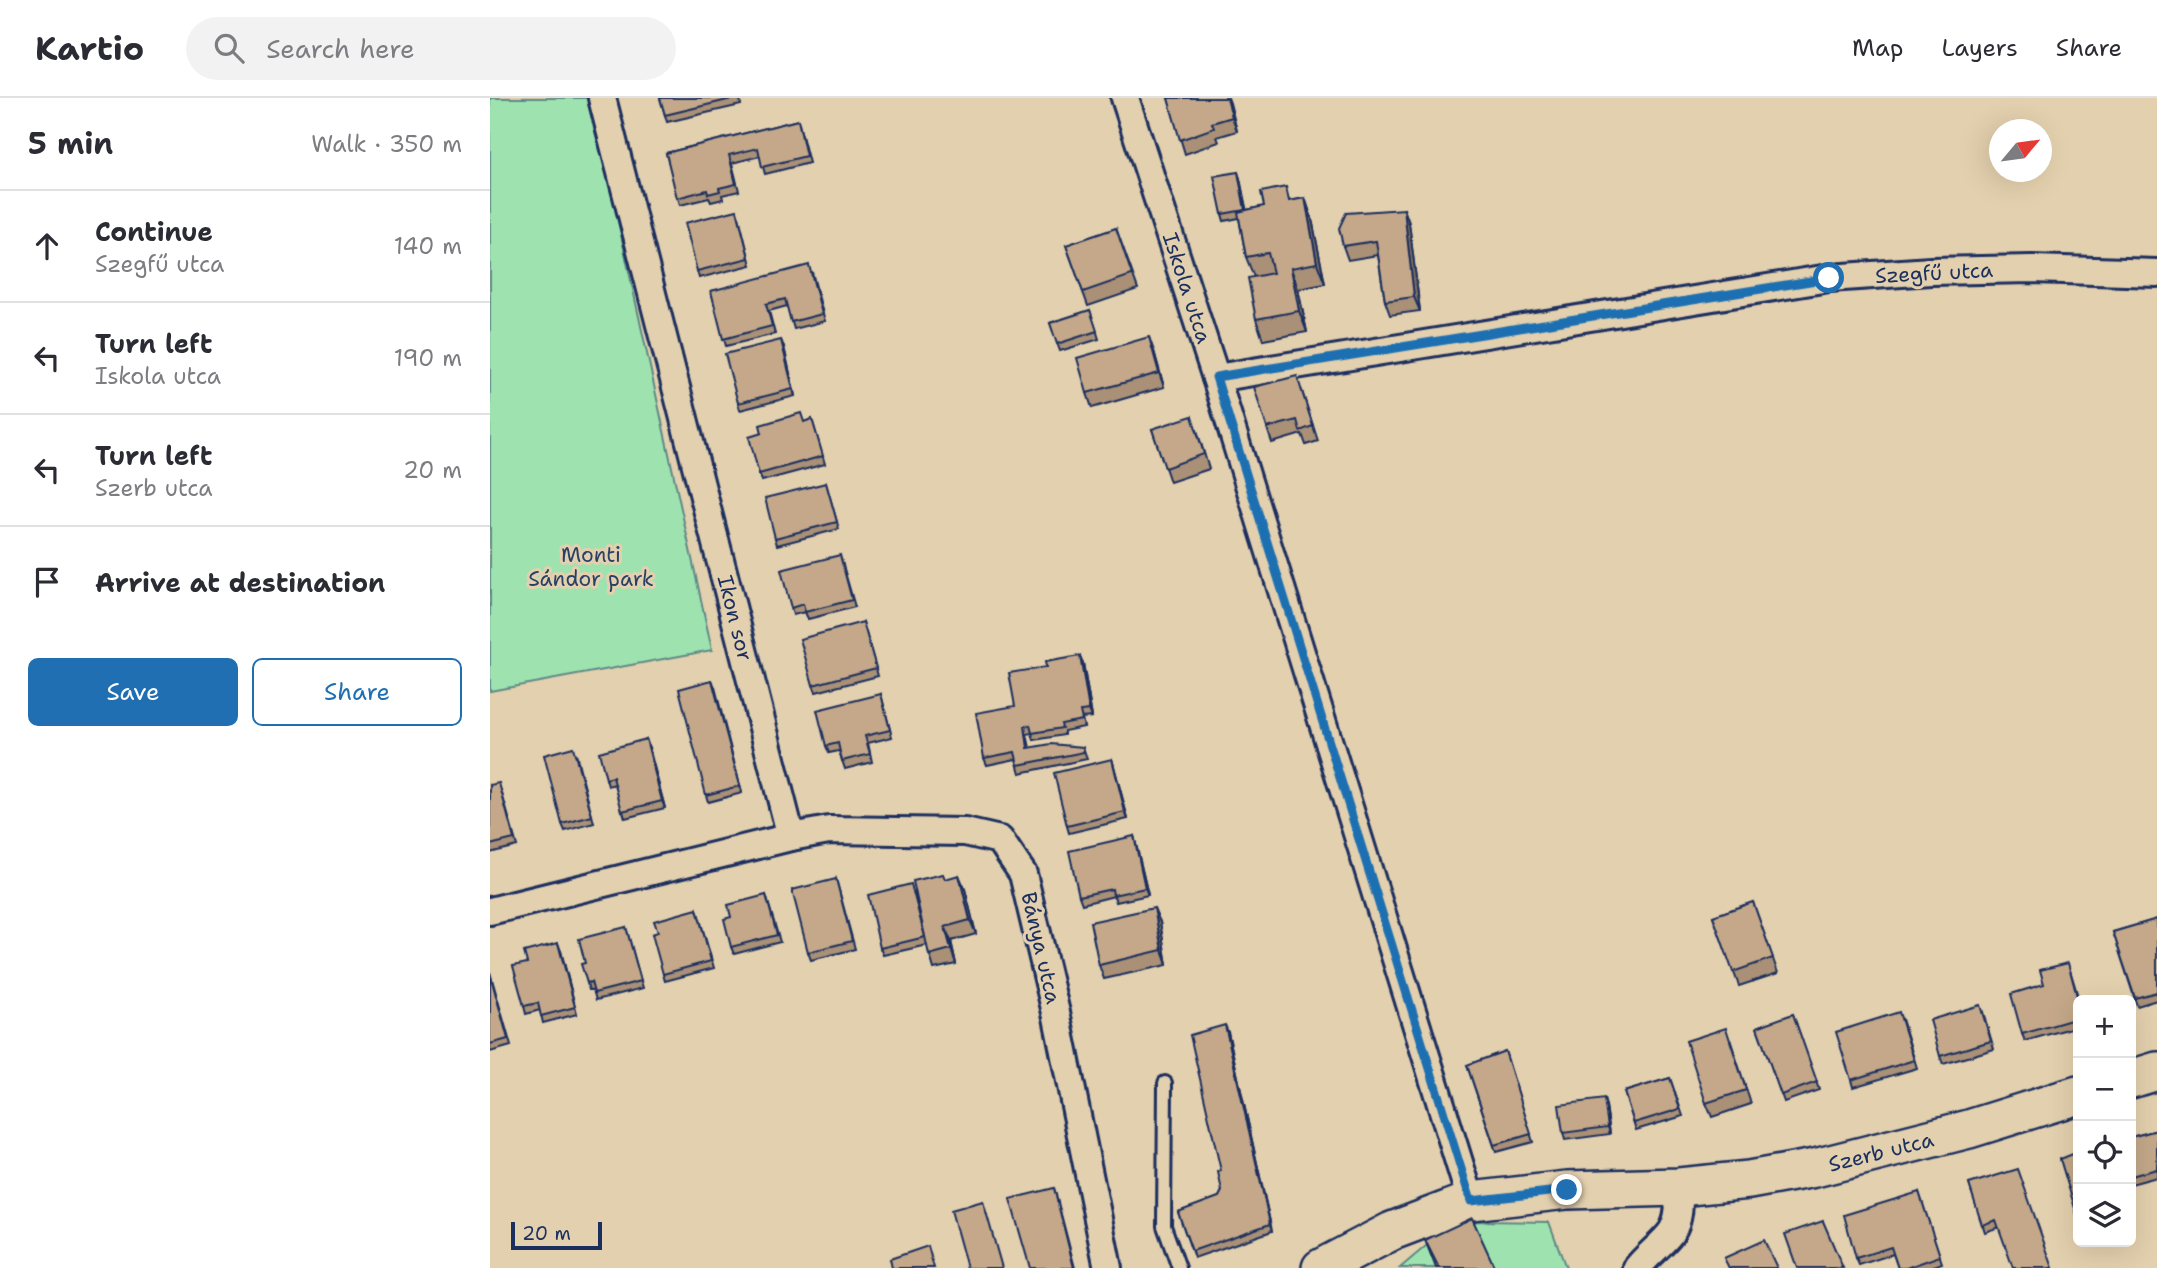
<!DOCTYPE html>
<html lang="en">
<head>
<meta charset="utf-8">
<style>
  :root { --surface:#fff; --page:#f2f2f3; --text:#2b2b33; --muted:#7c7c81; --line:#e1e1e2; --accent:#1f6fb2 }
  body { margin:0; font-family:"Shantell Sans",sans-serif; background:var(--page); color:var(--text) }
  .controls { position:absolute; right:21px; bottom:21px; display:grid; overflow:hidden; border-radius:10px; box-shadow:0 7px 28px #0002 }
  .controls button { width:63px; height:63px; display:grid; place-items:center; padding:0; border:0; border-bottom:2px solid var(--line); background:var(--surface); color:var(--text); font:35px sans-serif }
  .compass { position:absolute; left:1499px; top:21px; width:63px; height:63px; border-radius:50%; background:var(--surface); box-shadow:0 7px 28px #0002; rotate:61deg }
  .scale { position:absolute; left:21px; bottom:18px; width:91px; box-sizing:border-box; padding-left:7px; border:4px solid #1b2f5e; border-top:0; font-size:19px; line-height:24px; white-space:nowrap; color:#1b2f5e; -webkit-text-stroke:5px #e3d0ae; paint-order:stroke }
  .stop { position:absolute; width:21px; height:21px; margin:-16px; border:5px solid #1f6fb2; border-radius:50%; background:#fff }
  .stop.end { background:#1f6fb2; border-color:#fff; box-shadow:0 2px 7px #0008 }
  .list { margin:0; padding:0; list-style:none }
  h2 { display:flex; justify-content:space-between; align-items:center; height:91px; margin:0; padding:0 28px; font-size:30px }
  h2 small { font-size:23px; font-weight:400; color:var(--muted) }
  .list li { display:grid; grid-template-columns:46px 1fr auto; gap:21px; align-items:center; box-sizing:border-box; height:112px; padding:0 28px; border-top:2px solid var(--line) }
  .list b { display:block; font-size:26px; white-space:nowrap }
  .list p { margin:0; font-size:23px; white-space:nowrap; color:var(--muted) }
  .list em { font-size:23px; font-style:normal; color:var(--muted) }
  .actions { display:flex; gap:14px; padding:21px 28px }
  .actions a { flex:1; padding:16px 0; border:2px solid var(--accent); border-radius:10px; text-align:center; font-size:24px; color:var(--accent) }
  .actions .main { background:var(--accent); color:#fff }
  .icon { flex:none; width:38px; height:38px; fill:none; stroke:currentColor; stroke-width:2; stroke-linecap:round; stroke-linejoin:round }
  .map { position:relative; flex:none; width:1667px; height:1170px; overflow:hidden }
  header { display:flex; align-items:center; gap:42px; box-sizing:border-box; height:98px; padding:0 35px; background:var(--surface); border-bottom:2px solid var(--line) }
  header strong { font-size:33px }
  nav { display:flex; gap:38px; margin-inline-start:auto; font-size:24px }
  .search { width:490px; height:63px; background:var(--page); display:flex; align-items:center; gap:18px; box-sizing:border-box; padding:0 24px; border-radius:38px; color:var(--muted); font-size:26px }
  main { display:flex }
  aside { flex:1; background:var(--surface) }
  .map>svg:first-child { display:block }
  .green { fill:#9ee3af; stroke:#5c8986; stroke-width:2 }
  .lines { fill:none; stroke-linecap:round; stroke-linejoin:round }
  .service-casing { stroke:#1b2f5e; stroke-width:18 }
  .minor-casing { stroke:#1b2f5e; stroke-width:32 }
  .secondary-casing { stroke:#1b2f5e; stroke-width:42 }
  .service { stroke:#e3d0ae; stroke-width:12 }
  .minor { stroke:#e3d0ae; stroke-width:26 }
  .secondary { stroke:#e3d0ae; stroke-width:37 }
  .wall { fill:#a99076; stroke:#1b2f5e; stroke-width:2 }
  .shaded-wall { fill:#897660; stroke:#1b2f5e; stroke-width:2 }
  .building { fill:#c4a889; stroke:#1b2f5e; stroke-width:2 }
  .route { stroke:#1f6fb2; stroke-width:9 }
  .labels { text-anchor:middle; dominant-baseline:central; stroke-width:6; stroke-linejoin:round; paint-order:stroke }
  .street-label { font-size:21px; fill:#1b2f5e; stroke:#e3d0ae }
  .park-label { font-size:21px; fill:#284166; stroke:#e3d0ae }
</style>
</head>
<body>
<header>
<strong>Kartio</strong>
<div class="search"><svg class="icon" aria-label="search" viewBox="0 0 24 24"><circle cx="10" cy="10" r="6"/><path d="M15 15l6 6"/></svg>Search here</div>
<nav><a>Map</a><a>Layers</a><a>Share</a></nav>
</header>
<main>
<aside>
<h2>5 min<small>Walk · 350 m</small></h2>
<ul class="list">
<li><svg class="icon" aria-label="ahead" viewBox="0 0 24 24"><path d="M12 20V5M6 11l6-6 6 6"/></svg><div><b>Continue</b><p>Szegfű utca</p></div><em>140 m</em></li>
<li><svg class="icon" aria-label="left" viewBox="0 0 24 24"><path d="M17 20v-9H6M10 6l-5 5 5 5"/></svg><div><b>Turn left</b><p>Iskola utca</p></div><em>190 m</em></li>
<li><svg class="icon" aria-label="left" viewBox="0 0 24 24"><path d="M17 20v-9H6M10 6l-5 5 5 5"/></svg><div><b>Turn left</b><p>Szerb utca</p></div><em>20 m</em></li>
<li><svg class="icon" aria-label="arrive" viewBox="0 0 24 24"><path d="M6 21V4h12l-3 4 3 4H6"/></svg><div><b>Arrive at destination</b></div></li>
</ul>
<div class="actions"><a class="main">Save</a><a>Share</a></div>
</aside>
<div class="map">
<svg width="1667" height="1170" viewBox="0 0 1667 1170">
  <rect width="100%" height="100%" fill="#e3d0ae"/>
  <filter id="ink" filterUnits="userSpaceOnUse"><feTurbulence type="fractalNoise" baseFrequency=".0143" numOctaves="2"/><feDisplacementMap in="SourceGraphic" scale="14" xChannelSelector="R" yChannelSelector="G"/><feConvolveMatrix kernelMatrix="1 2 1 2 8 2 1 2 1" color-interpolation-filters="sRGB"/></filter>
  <g filter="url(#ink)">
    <g class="green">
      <polygon points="0,0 101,0 222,552 0,593"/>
      <polygon points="987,1123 1059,1124 1076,1170 910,1170 943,1142"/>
    </g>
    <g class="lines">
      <g class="service-casing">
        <polyline id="service" points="675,985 674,1128 689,1170"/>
      </g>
      <g class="minor-casing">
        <g id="minor">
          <polyline points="635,0 726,280 981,1103"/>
          <polyline points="726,280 1339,180 1441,173 1542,171 1667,175"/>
          <polyline points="301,739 339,732 475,734 510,742 533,776 567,919 618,1170"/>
          <polyline points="0,813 301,739 112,0"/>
          <path d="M1147,1170C1157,1157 1175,1144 1182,1133C1190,1120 1189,1104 1189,1089"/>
        </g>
      </g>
      <g class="secondary-casing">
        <g id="secondary">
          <polyline points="1641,981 1667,973"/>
          <polyline points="831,1170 902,1133 981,1103 1077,1092 1189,1089 1259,1082 1325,1070 1479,1031 1588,997"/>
        </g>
      </g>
      <use href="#service" class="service"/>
      <use href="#minor" class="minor"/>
      <use href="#secondary" class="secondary"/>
    </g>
    <g class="wall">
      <polygon points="170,0 250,0 251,7 177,24"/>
      <polygon points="678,0 738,0 747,33 727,39 729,44 695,56"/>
      <polygon points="308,22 319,65 275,76 270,58 242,65 249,93 232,97 233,101 221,104 219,100 190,107 176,55"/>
      <polygon points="750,81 756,112 815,100 822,121 835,186 808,191 817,234 773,242 766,221 764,179 756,159 749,120 734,123 732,116"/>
      <polygon points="914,111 919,125 930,213 900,217 895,203 888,157 858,162 853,148"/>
      <polygon points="249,119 261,167 209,180 207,173"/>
      <polygon points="626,130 648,191 598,208 576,147"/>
      <polygon points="322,174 335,223 304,231 297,208 279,213 285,236 236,248 221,193"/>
      <polygon points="600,212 609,241 570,253 560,225"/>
      <polygon points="294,249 305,298 250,312 248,305"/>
      <polygon points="664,253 674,289 602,310 597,295"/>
      <polygon points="812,293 828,343 816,347 812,336 782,345 777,330"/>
      <polygon points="322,321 335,366 272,383 269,376 314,324"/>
      <polygon points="662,331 707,332 719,371 680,384"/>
      <polygon points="336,385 349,431 287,447 285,440"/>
      <polygon points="352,464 365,509 318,521 315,514 303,517 301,510"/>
      <polygon points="373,524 388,578 326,594 323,587"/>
      <polygon points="593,565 602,619 592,620 594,629 574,633 574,637 544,642 542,635 537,636 540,650 593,649 597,661 530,675 526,661 497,667 494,660 525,608"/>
      <polygon points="222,582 252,695 218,704 216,697"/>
      <polygon points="391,596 402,639 378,645 382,664 355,671 349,653 339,655 336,648"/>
      <polygon points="156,641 175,710 135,720 125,686 118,688 116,681"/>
      <polygon points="86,656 104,725 75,733 72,726"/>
      <polygon points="622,661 638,721 579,735 577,728"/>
      <polygon points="0,687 11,692 27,748 0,755"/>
      <polygon points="644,738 658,797 626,804 624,798 592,806 589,798"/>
      <polygon points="346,781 365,851 321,862 318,854"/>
      <polygon points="455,781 475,791 486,836 461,843 466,866 444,871 437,847 393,857 390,850 424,794 433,828"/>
      <polygon points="276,797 290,844 244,856 241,849 241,819"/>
      <polygon points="1263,804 1288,875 1249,888 1223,818"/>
      <polygon points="207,811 224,870 175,883 173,876"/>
      <polygon points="1667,821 1667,902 1647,908 1623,834"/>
      <polygon points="670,824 677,867 614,881 609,867"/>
      <polygon points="136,829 153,890 106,902 103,892 99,892 97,885 95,865"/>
      <polygon points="71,853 87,916 53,925 50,912 36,916 34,908 37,865"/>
      <polygon points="1580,872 1589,902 1588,928 1535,943 1532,936 1554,886"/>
      <polygon points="0,874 21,948 0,954"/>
      <polygon points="1493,914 1504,951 1453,966 1450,958"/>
      <polygon points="1303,916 1329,992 1294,1004 1267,929"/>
      <polygon points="1412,921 1427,970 1363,989 1361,982"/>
      <polygon points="738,934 782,1133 704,1160 688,1114 729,1099 732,1093 731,1073"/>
      <polygon points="1241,944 1261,1006 1222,1019 1216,1005"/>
      <polygon points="1015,953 1043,1044 1006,1054 977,967"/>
      <polygon points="1180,980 1193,1018 1146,1032 1134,994"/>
      <polygon points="1116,1008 1120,1036 1075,1042 1073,1035"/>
      <polygon points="1667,1032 1667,1079 1641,1086 1641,1039"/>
      <polygon points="1479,1086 1563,1170 1509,1129 1495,1134"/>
      <polygon points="1429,1094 1452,1165 1439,1170 1408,1170 1403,1156 1369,1167 1366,1160"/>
      <polygon points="935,1142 1005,1170 946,1170"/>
    </g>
    <g class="shaded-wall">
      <polygon points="737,0 738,0 740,5 747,33 742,19"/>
      <polygon points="748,74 750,81 758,119 755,112"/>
      <polygon points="815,100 822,121 835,186 827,165"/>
      <polygon points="914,111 919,125 930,213 924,199"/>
      <polygon points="801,170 808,191 817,234 809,213"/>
      <polygon points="659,239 664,253 674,289 669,275"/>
      <polygon points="291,242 294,249 305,298 303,291"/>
      <polygon points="590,558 593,565 602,619 599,612"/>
      <polygon points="222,582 225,589 252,695 250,688"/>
      <polygon points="156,641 159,649 175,710 172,703"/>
      <polygon points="622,661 624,668 638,721 635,714"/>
      <polygon points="644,738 646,746 658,797 655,790"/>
      <polygon points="469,777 475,791 486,836 480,822"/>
      <polygon points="664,810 670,824 677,867 672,852"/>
      <polygon points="455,829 461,843 466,866 461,851"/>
      <polygon points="68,845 71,853 87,916 85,909"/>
      <polygon points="735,927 738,934 782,1133 780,1126"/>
      <polygon points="1114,1001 1116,1008 1120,1036 1118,1029"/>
      <polygon points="564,1090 566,1097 585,1170 584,1170"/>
    </g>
    <g class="building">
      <polygon points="170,0 246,0 175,17"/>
      <polygon points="678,0 737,0 742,19 722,25 724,30 690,42"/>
      <polygon points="308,22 316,58 272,69 268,50 239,57 246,86 229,90 230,93 218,96 217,92 187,100 176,55"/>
      <polygon points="748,74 755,112 732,116 724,78"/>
      <polygon points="796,89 799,103 815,100 827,165 801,170 809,213 766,221 758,180 783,175 778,155 756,159 748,114 774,108 771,94"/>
      <polygon points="914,111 924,199 895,203 886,143 853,148 849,130 856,115"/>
      <polygon points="247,112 259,160 207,173 195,125"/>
      <polygon points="626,130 642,177 593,194 576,147"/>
      <polygon points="319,167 332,216 301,224 295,201 276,206 282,228 233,241 221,193"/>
      <polygon points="600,212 607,233 567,246 560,225"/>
      <polygon points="659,239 669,275 597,295 587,260"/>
      <polygon points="291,242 303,291 248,305 235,256"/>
      <polygon points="807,278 823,328 810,333 807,322 777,330 764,289"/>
      <polygon points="311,315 314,324 322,321 333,358 269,376 259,339 272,335 270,327"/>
      <polygon points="702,318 714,356 675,370 662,331"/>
      <polygon points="336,385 347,424 285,440 275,400"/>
      <polygon points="350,457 362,502 315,514 313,506 301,510 291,472"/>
      <polygon points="373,524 386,570 323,587 310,541"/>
      <polygon points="590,558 599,612 590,613 592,622 571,626 572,630 542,635 540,627 535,628 538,650 561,646 593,649 594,654 528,667 525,654 494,660 486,615 525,608 519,575 556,569 555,564"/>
      <polygon points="222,582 250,688 216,697 189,591"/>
      <polygon points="391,596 400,632 375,638 380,656 352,663 348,645 336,648 327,612"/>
      <polygon points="156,641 172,703 132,713 123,679 116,681 109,654"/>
      <polygon points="83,649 102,718 72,726 54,657"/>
      <polygon points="622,661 635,714 577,728 564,675"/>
      <polygon points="9,685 24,741 0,747 0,687"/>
      <polygon points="644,738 655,790 623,797 622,791 589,798 579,753"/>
      <polygon points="453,776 455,781 469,777 480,822 455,829 461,851 439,857 423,783"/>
      <polygon points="346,781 362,843 318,854 302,792"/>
      <polygon points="421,786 435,839 390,850 378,797"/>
      <polygon points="276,797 287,837 241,849 234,821 241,819 238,807"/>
      <polygon points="1263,804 1283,860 1243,874 1223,818"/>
      <polygon points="664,810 672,852 609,867 600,824"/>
      <polygon points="207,811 221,863 173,876 162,836 168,834 164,823"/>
      <polygon points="1667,821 1667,894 1645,900 1623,834"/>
      <polygon points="136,829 151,883 104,895 101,884 97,885 91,866 95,865 89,841"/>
      <polygon points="68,845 85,909 51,918 48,905 34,908 23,868 37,865 34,854"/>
      <polygon points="1578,865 1588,902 1588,920 1532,936 1521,896 1554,886 1550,872"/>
      <polygon points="0,876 18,941 0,946"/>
      <polygon points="1490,907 1501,943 1450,958 1440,922"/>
      <polygon points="1409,914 1424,962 1361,982 1346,934"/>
      <polygon points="1303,916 1327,984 1291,997 1267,929"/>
      <polygon points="735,927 780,1126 702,1153 688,1114 729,1099 732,1093 728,1074 731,1073 700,937"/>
      <polygon points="1236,930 1256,992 1216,1005 1196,943"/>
      <polygon points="1015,953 1041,1036 1004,1047 977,967"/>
      <polygon points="1180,980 1190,1011 1144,1025 1134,994"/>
      <polygon points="1114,1001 1118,1029 1073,1035 1069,1007"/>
      <polygon points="1667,1032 1667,1071 1641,1078 1641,1039"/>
      <polygon points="1588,1054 1588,1120 1570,1061"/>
      <polygon points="1528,1071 1563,1170 1523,1170 1506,1122 1492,1127 1479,1086"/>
      <polygon points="564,1090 584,1170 540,1170 520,1101"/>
      <polygon points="1429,1094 1450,1158 1416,1170 1408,1170 1401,1149 1366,1160 1354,1117"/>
      <polygon points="493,1103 512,1170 477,1170 461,1112"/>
      <polygon points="982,1120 1005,1170 949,1170 935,1142"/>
      <polygon points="1333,1123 1353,1170 1307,1170 1295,1136"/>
      <polygon points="1274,1142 1287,1170 1239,1170 1234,1160"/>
      <polygon points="438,1148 444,1170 402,1170 400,1161"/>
    </g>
  </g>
  <g class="lines" filter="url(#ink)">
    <polyline class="route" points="1077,1092 981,1103 726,279 1339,180"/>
  </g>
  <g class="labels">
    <g class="street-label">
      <text transform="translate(1444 175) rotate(-3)">Szegfű utca</text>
      <text transform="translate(697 190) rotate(72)">Iskola utca</text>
      <text transform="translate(245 520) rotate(76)">Ikon sor</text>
      <text transform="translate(551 850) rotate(77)">Bánya utca</text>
      <text transform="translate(1391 1054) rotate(-14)">Szerb utca</text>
    </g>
    <g class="park-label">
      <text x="101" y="457">Monti<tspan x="101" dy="24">Sándor park</tspan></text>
    </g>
  </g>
</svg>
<div class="controls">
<button>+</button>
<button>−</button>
<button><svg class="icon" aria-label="locate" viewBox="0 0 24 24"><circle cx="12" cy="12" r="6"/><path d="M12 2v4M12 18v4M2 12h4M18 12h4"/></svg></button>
<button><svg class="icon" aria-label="layers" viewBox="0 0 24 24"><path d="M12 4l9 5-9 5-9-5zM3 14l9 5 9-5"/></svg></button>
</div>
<svg class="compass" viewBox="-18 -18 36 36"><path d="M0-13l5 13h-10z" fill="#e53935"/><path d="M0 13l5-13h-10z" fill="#7c7c81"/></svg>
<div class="scale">20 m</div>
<div class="stop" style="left:1339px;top:180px"></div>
<div class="stop end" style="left:1077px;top:1092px"></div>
</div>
</main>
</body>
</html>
